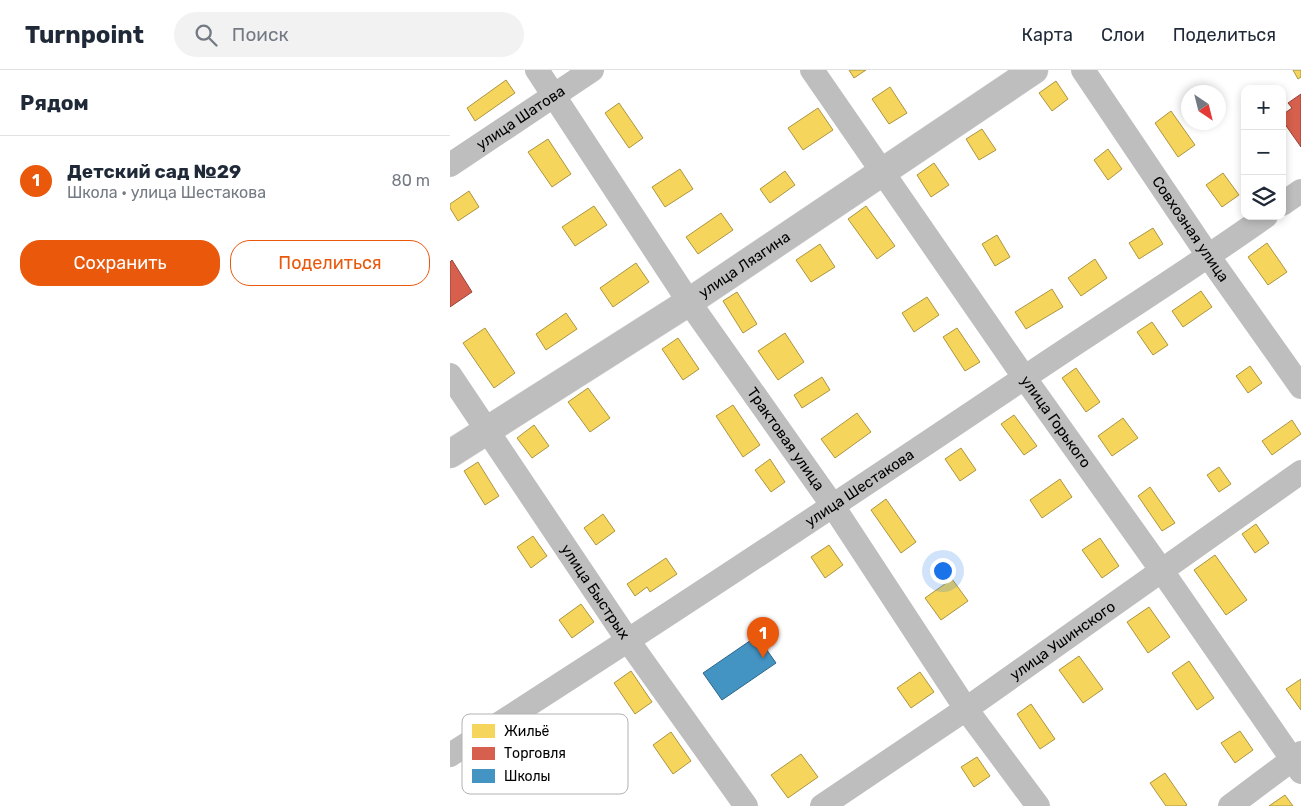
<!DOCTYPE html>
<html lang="ru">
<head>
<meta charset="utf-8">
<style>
  :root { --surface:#fff; --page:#f2f2f3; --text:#1f2937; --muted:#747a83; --line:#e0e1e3; --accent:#ea580c }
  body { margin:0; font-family:Rubik,sans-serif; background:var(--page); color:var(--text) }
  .controls { position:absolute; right:15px; top:15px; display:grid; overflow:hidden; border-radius:10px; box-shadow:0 2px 8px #0003 }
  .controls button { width:45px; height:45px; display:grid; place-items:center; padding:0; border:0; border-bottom:1px solid var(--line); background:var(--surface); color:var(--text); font:25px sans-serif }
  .compass { position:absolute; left:731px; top:15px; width:45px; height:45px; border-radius:50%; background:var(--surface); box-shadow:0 2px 8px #0003; rotate:145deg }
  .you { position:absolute; left:492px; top:500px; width:18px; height:18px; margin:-12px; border:4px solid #fff; border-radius:50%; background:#1a73e8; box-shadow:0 0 0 8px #1a73e833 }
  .badge { display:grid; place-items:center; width:32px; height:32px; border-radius:50%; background:var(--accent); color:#fff; font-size:16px; font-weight:700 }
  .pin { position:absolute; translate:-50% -41px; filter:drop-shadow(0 1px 2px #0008) }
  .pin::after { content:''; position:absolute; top:26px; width:18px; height:15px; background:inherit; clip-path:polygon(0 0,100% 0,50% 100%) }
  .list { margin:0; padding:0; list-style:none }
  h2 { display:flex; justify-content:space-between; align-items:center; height:65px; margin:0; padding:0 20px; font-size:21px }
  h2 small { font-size:16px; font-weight:400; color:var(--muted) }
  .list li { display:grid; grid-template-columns:32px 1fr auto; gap:15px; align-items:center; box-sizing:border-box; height:90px; padding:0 20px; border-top:1px solid var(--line) }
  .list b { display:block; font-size:19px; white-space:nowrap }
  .list p { margin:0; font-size:16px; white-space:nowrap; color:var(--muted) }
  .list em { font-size:16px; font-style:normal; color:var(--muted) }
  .actions { display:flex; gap:10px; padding:15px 20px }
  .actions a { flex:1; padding:11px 0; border:1px solid var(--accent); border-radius:20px; text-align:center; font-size:18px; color:var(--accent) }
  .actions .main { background:var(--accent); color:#fff }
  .icon { flex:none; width:28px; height:28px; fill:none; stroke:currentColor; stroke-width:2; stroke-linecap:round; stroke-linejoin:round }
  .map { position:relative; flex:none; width:851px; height:736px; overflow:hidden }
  header { display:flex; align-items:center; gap:30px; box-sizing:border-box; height:70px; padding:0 25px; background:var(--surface); border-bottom:1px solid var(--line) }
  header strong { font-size:24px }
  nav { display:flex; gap:28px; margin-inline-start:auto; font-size:18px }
  .search { width:350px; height:45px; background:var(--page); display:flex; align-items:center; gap:12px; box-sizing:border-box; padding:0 18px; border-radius:28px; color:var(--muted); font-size:19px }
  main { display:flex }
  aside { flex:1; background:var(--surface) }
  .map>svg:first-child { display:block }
  .homes { fill:#f6d55c; stroke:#ac9540 }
  .shops { fill:#d6604d; stroke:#964336 }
  .schools { fill:#4393c3; stroke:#2f6788 }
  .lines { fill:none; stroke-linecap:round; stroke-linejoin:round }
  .major-casing { stroke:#dbdbdb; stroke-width:29 }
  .minor { stroke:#bebebe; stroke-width:24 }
  .major { stroke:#bebebe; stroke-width:28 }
  .labels { text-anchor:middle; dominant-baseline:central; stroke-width:5; stroke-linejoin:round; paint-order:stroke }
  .street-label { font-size:15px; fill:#000; stroke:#fff }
  .key { fill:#fff; stroke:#b2b2b2; stroke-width:1 }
  .key-label { font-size:14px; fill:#000 }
</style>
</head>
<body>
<header>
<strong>Turnpoint</strong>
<div class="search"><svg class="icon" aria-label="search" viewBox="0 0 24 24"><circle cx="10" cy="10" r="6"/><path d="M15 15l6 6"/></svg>Поиск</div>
<nav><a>Карта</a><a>Слои</a><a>Поделиться</a></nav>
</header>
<main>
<aside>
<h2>Рядом<small></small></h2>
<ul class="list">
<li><span class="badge">1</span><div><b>Детский сад №29</b><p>Школа · улица Шестакова</p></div><em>80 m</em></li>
</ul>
<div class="actions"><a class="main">Сохранить</a><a>Поделиться</a></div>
</aside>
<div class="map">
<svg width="851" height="736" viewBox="0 0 851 736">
  <rect width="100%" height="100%" fill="#fff"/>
  <g class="homes">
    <polygon points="399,0 416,0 404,8"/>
    <polygon points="843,0 851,0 851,7 848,9"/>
    <polygon points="56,10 65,23 25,51 17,38"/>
    <polygon points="606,11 618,29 602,41 589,23"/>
    <polygon points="440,17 457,43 439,54 422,29"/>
    <polygon points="169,33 193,68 179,78 155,43"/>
    <polygon points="368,38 383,60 353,80 338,58"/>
    <polygon points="721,41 745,75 728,87 705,53"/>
    <polygon points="532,59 546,80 529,90 516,69"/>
    <polygon points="98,69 121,104 102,117 78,82"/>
    <polygon points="658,79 672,99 658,110 644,90"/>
    <polygon points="484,93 499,115 481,127 467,105"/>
    <polygon points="230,99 243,119 215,137 202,117"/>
    <polygon points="335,101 345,115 320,133 310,119"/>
    <polygon points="773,103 789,125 772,137 756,115"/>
    <polygon points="19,121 29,137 8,151 0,138 0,134"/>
    <polygon points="144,136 157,155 125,176 112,157"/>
    <polygon points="416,136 445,176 427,189 398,149"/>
    <polygon points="271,143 283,160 248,184 236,167"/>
    <polygon points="703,158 713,174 689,189 679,173"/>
    <polygon points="547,165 560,187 545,196 532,174"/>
    <polygon points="817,173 837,202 818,215 798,187"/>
    <polygon points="370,174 385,197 361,212 346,190"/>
    <polygon points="645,189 657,208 631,226 618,208"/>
    <polygon points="186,193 199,212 163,237 150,218"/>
    <polygon points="602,219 613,237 576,259 565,242"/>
    <polygon points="751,221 762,237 733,257 722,241"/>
    <polygon points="287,222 307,254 293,263 273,231"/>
    <polygon points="477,227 489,245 464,262 452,243"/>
    <polygon points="116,243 127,259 96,280 86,264"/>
    <polygon points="702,252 718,275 703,285 687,262"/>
    <polygon points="35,258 65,303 44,318 13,273"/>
    <polygon points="507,258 530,292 515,301 493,267"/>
    <polygon points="335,263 354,292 328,310 308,281"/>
    <polygon points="228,268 249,299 233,310 212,279"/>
    <polygon points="800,296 812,313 798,323 786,306"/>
    <polygon points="626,298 650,332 636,342 612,308"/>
    <polygon points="372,307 380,320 352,338 344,325"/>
    <polygon points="138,318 160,348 140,362 118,332"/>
    <polygon points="283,335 310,375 293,387 266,346"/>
    <polygon points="407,343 421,362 385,388 371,369"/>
    <polygon points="564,345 587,376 574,385 551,354"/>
    <polygon points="673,348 688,368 662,386 648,366"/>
    <polygon points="842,350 851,364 822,385 812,371"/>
    <polygon points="84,355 99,376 82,388 67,368"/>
    <polygon points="511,378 526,400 510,411 495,389"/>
    <polygon points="320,389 335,412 321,422 305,400"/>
    <polygon points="28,392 49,426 35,435 14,401"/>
    <polygon points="769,397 781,414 769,422 757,405"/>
    <polygon points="610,409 622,427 592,448 580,430"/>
    <polygon points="700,417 725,453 712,461 688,426"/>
    <polygon points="436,429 466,472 451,483 421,440"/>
    <polygon points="153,444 165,461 146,475 134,458"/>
    <polygon points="806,454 819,473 805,483 792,464"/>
    <polygon points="83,466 97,486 81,498 67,477"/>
    <polygon points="650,468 669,496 652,508 632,480"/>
    <polygon points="379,475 393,495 375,508 361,487"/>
    <polygon points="765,485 797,530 776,545 744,500"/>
    <polygon points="216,488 227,504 200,522 197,517 185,526 177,514"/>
    <polygon points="502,509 518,531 491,550 475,528"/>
    <polygon points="131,534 144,552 122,568 109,550"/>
    <polygon points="699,537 720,567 698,583 677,552"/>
    <polygon points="629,586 653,619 633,633 609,600"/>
    <polygon points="739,591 764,628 747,640 722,603"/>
    <polygon points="181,601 202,632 185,644 164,613"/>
    <polygon points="470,602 484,622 461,638 447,618"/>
    <polygon points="851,609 851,640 836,619"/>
    <polygon points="581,634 605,669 590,679 567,644"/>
    <polygon points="790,661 803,680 785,693 771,673"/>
    <polygon points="221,662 241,691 223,704 203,675"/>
    <polygon points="351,684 368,707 338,728 321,705"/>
    <polygon points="527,687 540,706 524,717 511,697"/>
    <polygon points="715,703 737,735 735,736 716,736 700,713"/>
    <polygon points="835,725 843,736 819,736"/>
  </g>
  <g class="shops">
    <polygon points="851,24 851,77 832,50 832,45 842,38 838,33"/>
    <polygon points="2,190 22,222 0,237 0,192"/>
  </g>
  <polygon class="schools" points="307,566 326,593 272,630 253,603"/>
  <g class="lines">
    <g class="major-casing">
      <g id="major">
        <path id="s8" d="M0,384L239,232L584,0"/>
      </g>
    </g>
    <g class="minor">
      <path id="s1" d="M87,0L239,232L383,436L516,639L588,736"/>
      <path id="s2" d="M362,0L574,307L712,501L851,702"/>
      <path id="s3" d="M633,0L759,187L851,317"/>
      <path id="s4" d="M0,95L142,0"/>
      <polyline points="832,134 851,121"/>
      <path id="s5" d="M0,305L179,572L296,736"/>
      <path id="s6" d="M0,685C192,563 382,437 571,310C652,255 736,203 816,146"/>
      <path id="s7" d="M372,736L516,639L851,402"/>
      <polyline points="780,736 851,683"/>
    </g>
    <use href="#major" class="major"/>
  </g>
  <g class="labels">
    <g class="street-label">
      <text stroke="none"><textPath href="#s4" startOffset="85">улица Шатова</textPath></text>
      <text stroke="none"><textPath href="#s3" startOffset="192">Совхозная улица</textPath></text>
      <text stroke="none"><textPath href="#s8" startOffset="350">улица Лязгина</textPath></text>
      <text stroke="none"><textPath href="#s2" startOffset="428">улица Горького</textPath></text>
      <text stroke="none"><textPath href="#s1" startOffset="445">Трактовая улица</textPath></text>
      <text stroke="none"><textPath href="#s6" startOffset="489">улица Шестакова</textPath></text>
      <text stroke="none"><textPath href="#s5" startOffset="261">улица Быстрых</textPath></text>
      <text stroke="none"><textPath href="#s7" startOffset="292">улица Ушинского</textPath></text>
    </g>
  </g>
  <rect x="12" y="644" width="166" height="80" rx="8" class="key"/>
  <rect x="22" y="654" width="23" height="14" fill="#f6d55c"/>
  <rect x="22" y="677" width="23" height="13" fill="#d6604d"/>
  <rect x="22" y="699" width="23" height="14" fill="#4393c3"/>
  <g class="key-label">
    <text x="54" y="666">Жильё</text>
    <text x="54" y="688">Торговля</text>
    <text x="54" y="711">Школы</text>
  </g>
</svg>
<div class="controls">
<button>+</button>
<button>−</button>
<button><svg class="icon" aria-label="layers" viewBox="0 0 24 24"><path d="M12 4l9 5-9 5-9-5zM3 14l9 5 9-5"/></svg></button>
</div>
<svg class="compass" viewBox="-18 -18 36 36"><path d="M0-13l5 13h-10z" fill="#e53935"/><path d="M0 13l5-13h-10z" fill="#747a83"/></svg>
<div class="you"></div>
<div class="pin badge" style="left:313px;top:588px">1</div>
</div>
</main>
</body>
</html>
